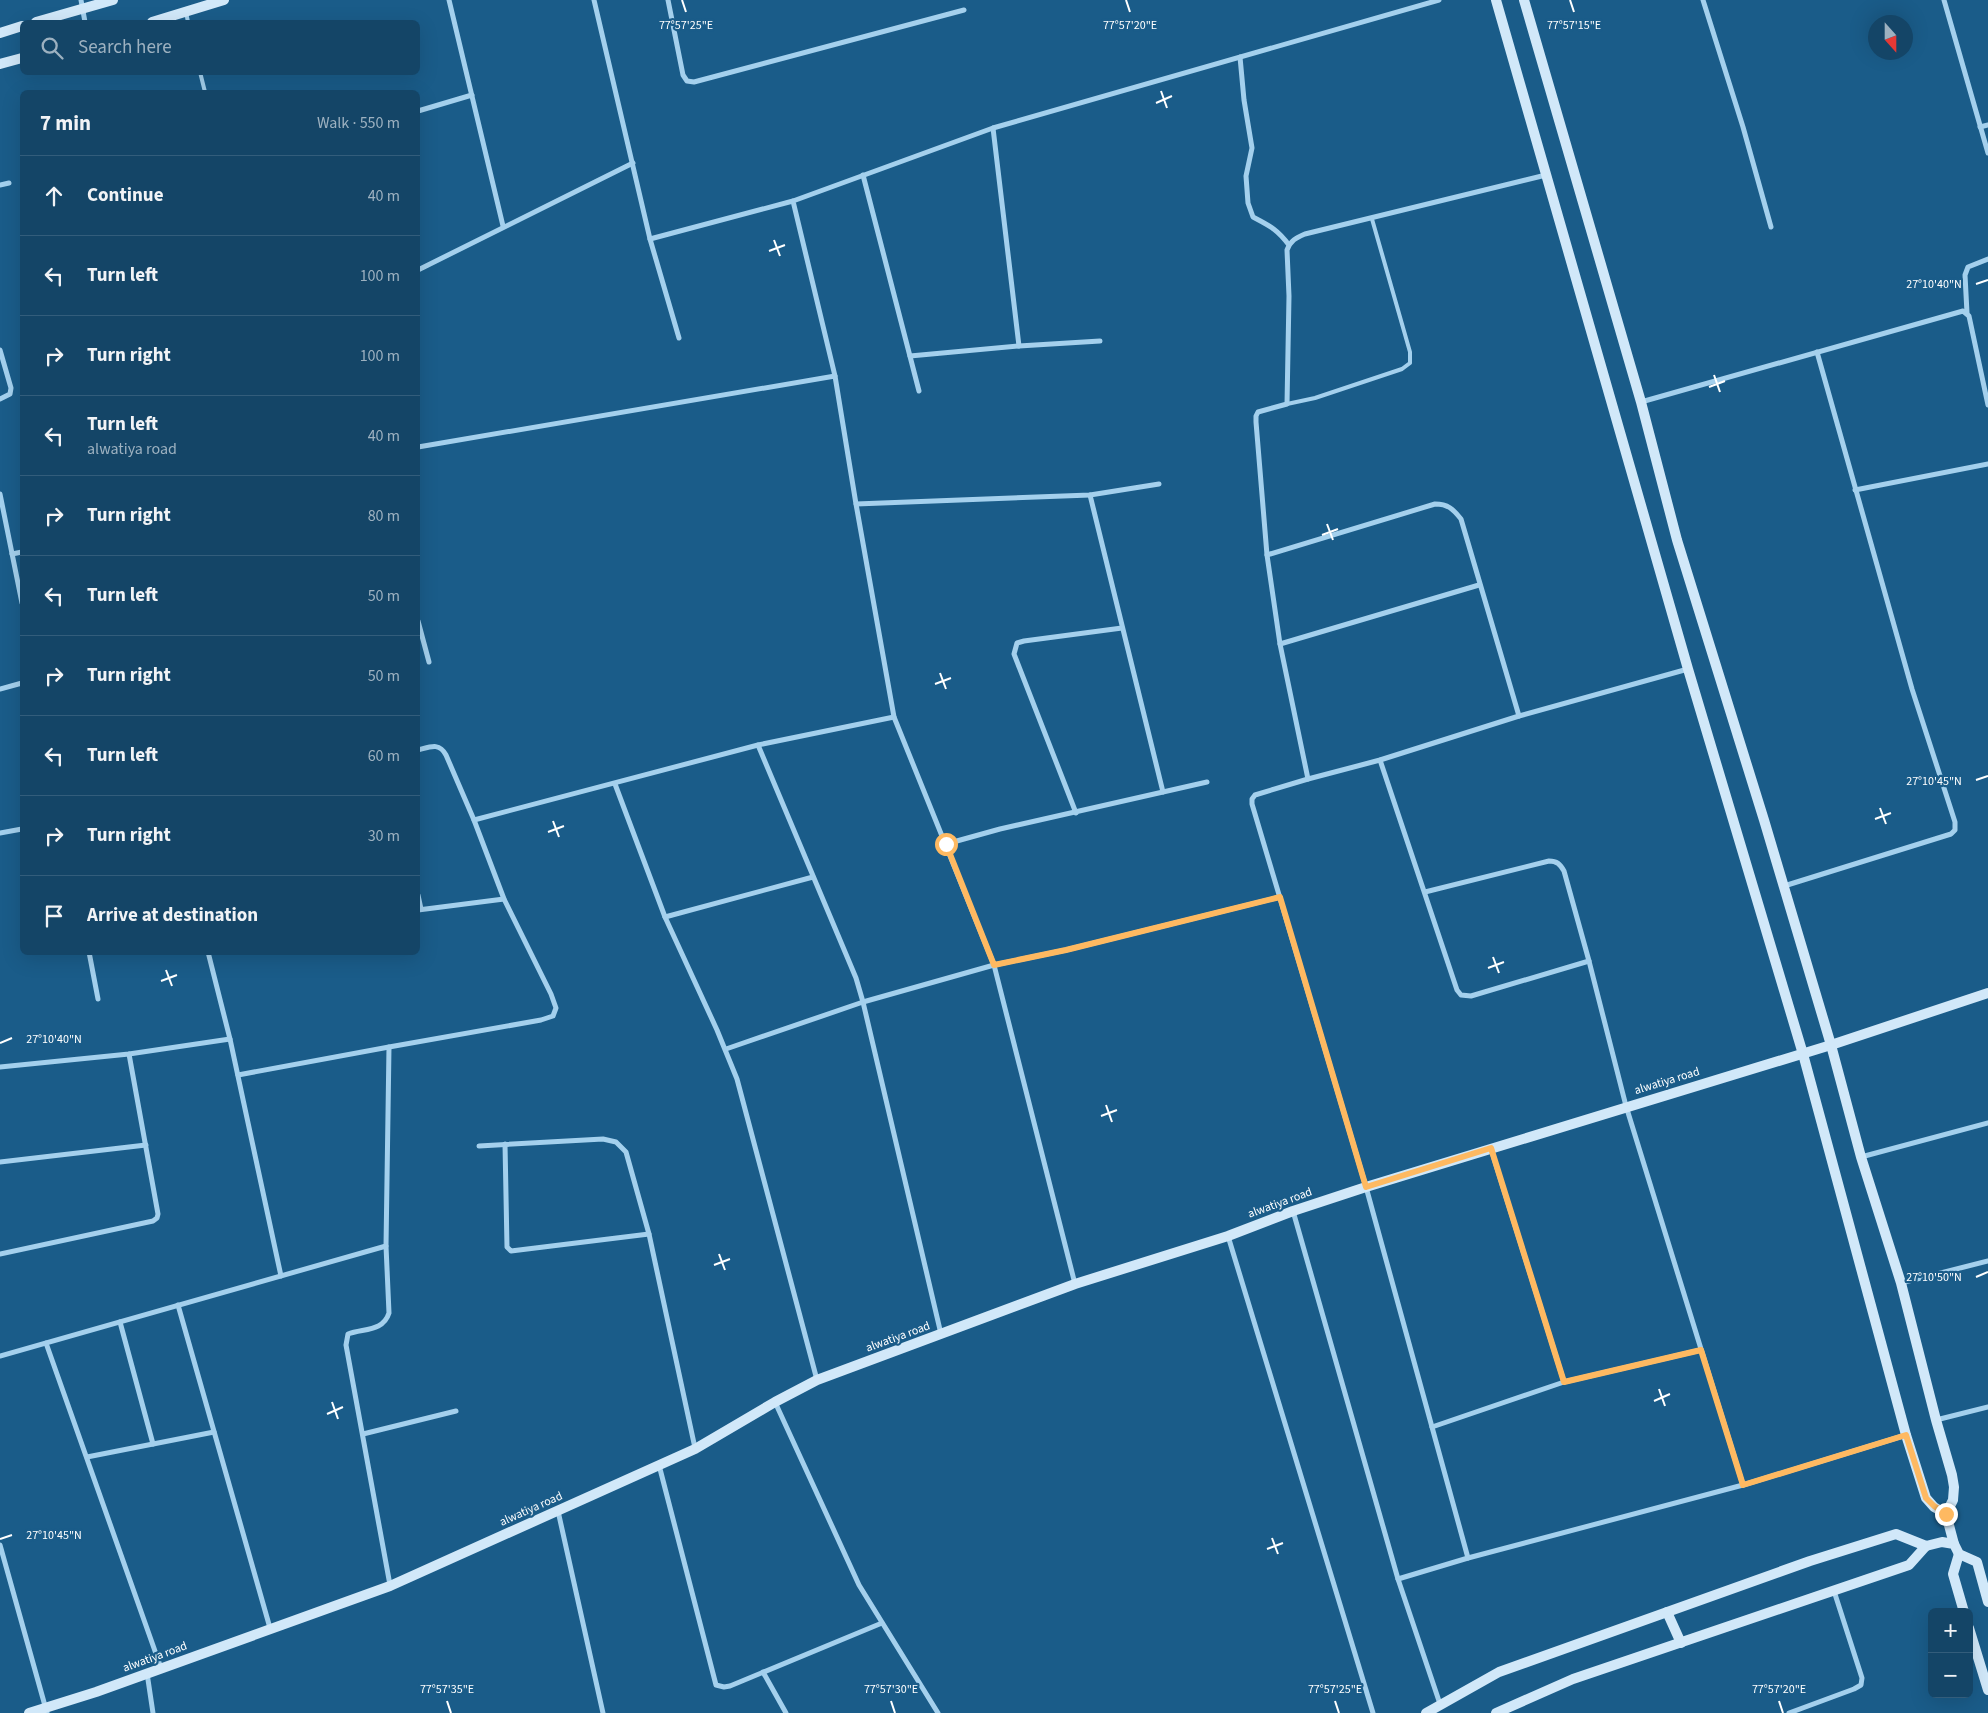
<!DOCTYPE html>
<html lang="en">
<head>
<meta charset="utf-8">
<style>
  :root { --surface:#144567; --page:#214f70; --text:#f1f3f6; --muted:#9db1c0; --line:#335d7b }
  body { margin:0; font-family:"Source Sans 3",sans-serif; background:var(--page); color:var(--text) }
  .controls { position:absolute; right:15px; bottom:15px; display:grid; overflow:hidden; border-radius:8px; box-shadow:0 5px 20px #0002 }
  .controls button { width:45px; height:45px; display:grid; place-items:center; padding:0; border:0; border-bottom:1px solid var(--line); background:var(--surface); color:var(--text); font:25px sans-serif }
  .compass { position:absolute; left:1868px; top:15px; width:45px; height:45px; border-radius:50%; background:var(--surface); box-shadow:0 5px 20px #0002; rotate:159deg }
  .stop { position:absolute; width:15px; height:15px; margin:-11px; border:4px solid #feb961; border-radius:50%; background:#fff }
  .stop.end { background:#feb961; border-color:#fff; box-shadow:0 1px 5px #0008 }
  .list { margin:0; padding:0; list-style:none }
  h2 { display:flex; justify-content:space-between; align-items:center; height:65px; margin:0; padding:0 20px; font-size:21px }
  h2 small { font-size:16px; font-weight:400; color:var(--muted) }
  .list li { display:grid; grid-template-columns:32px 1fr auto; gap:15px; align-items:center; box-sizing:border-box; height:80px; padding:0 20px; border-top:1px solid var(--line) }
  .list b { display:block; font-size:19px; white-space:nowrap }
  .list p { margin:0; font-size:16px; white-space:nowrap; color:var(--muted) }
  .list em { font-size:16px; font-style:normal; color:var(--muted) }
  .icon { flex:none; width:28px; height:28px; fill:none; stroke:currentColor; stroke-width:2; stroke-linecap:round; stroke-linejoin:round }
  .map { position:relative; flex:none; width:1988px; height:1713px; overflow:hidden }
  .search { position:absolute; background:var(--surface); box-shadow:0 5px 20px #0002; left:20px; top:20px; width:400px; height:55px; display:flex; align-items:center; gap:12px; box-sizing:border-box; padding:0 18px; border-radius:8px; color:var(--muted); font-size:19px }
  .panel { position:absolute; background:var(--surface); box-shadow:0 5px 20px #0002; left:20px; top:90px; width:400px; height:865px; border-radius:8px }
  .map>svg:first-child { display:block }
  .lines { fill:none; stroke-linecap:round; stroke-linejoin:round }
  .lane { stroke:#a4d0ed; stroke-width:4 }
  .street { stroke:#a4d0ed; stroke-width:5 }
  .secondary { stroke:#d1e8f9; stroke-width:10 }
  .route { stroke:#feb961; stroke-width:6 }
  .ticks { fill:none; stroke:#fff; stroke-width:2 }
  .labels { text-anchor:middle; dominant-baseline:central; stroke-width:4.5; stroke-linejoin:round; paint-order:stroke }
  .street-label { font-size:12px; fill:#fff; stroke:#1a5c89 }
  .ticks-label { font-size:12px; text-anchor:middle; fill:#fff; stroke:#1a5c89; stroke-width:4.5; stroke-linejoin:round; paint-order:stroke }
</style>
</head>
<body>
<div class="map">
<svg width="1988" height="1713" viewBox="0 0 1988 1713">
  <rect width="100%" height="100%" fill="#1a5c89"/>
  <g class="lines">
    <g class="lane">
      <polyline points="186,12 188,22"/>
      <polyline points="200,72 205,92"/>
      <polyline points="1287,404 1315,398 1402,369 1410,363 1410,352 1372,219"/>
    </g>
    <g class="street">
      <polyline points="81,0 85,22"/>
      <polyline points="449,0 503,226"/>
      <polyline points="594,0 650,239 679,338"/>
      <polyline points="668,0 683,75 687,81 694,82 964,10"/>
      <polyline points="1703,0 1743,127 1771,227"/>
      <polyline points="1944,0 1988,153"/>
      <path d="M1240,57L1244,100L1252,148L1246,176L1248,203L1253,217C1270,226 1277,229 1289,245"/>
      <polyline points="418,111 472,95"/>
      <polyline points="1980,127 1988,125"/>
      <polyline points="993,128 1019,346"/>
      <polyline points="863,175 919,391"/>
      <polyline points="0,185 9,183"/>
      <polyline points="650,239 793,201"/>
      <polyline points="418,270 633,163"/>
      <polyline points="1967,313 1965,275 1968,267 1988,259"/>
      <polyline points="0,350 11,388 10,394 0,399"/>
      <polyline points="910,356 1019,346 1100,341"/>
      <polyline points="1641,402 1963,311 1969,316 1988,405"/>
      <polyline points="418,447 835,376"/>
      <polyline points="1855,490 1988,464"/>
      <polyline points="0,494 22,603"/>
      <polyline points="1090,495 1163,792"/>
      <polyline points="856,504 1090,495 1159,484"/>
      <polyline points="12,554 22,552"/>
      <path d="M1267,555L1435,504C1448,504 1453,509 1461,519L1519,716"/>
      <polyline points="418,621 429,662"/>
      <polyline points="1280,644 1479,585"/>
      <polyline points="0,689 22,683"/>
      <polyline points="758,745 856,978 863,1002 941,1334"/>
      <polyline points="1380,760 1457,990 1461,995 1471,996 1589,961 1626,1106 1743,1485"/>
      <path d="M1308,779L1280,644L1267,555L1256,422V416L1258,412L1287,404L1289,296L1287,250C1291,240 1296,238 1305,234L1546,175"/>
      <polyline points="615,784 665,917 717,1030 737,1079 817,1380"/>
      <polyline points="1076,813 1014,654 1017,643 1024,641 1122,628"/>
      <polyline points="474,820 758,745 894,717"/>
      <polyline points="0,833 22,829"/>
      <polyline points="946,844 1000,829 1207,782"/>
      <polyline points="1784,886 1951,834 1955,830 1955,822 1912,689 1817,352"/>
      <path d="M1425,892L1549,861C1557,861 1560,864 1564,871L1589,961"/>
      <polyline points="418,895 421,909"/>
      <polyline points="418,910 504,899"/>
      <polyline points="665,917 813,877"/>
      <polyline points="89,952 98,999"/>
      <polyline points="208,952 230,1039 281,1276"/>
      <path d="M389,1047L386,1246L389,1313C383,1332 363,1328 348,1334L346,1345L390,1585"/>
      <polyline points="726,1049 863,1002 994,965 1066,950 1280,897"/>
      <polyline points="0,1067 129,1054 230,1039"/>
      <path d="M238,1075L389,1047L541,1020L553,1016L556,1008L551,994L504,899L474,820L446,755C439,742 430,747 418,750"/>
      <polyline points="505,1144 507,1247 511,1251 649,1234"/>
      <polyline points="479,1146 603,1139 616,1142 626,1152 649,1234 695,1448"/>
      <polyline points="1491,1149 1564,1382"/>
      <polyline points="1861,1157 1988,1123"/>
      <polyline points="0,1162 146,1145"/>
      <polyline points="1293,1211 1398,1579 1440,1704"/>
      <polyline points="1228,1236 1373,1713"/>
      <polyline points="0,1254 153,1221 157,1218 158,1214 129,1054"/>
      <polyline points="1901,1283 1988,1261"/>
      <polyline points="1075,1284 994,965 894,717 856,504 835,376 793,201 993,128 1439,0"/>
      <polyline points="178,1305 270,1628"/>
      <polyline points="120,1322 153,1444"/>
      <polyline points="46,1343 161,1668"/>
      <polyline points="0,1356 386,1246"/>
      <polyline points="775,1402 859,1585 938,1713"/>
      <polyline points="1936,1420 1988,1407"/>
      <polyline points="1432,1427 1564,1382 1701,1350"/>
      <polyline points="363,1434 456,1411"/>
      <polyline points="87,1457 214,1432"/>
      <polyline points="659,1465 716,1685 724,1687 730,1686 882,1623"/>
      <polyline points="558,1511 603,1713"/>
      <polyline points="0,1545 47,1713"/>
      <polyline points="1468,1558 1366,1187 1252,804 1252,799 1255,795 1308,779 1380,760 1519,716 1688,669"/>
      <polyline points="1398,1579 1468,1558 1743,1485 1906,1435"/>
      <polyline points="763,1672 786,1713"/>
      <polyline points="147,1673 153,1713"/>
      <polyline points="1789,1713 1854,1689 1861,1685 1862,1678 1834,1591"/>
    </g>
    <g class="secondary">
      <polyline points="1496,0 1688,669 1803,1054 1906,1435 1926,1498 1934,1507 1946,1514 1954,1544"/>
      <polyline points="1524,0 1641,402 1677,540 1764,820 1831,1045 1861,1157 1901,1283 1936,1420 1952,1475 1954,1487 1953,1500 1946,1514"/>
      <polyline points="36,22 113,0"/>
      <polyline points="152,22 224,0"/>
      <polyline points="0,33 22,26"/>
      <polyline points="0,64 22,58"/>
      <polyline points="1959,1554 1953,1574 1964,1612"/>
      <polyline points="1667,1612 1681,1643"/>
      <polyline points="1969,1628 1988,1690"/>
      <polyline points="29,1713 96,1692 390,1586 695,1449 775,1402 817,1380 1075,1284 1228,1236 1293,1211 1366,1187 1831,1045 1988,993"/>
      <polyline points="1426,1713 1499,1672 1810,1561 1896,1534 1926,1546 1942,1542 1954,1544 1959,1554 1977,1562 1988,1602"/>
      <polyline points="1496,1713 1573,1679 1909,1565 1926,1546"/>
    </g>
  </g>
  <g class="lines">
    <polyline class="route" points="946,844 994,965 1066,950 1280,897 1366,1187 1491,1148 1564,1382 1701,1350 1743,1485 1906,1435 1926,1498 1934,1506 1946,1514"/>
  </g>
  <path class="ticks" d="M682,0L686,12M1126,0L1130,12M1570,0L1574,12M1161,91L1167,108M1156,103L1172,96M774,240L780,256M769,251L785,245M1976,284L1988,280M1714,375L1720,392M1709,387L1725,381M1327,524L1333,540M1322,535L1338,529M940,673L946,689M935,684L951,678M1976,780L1988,776M1880,808L1886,824M1875,819L1891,813M553,821L559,837M548,832L564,826M1493,957L1499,973M1488,968L1504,962M166,970L172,986M161,981L177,975M0,1043L12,1038M1106,1105L1112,1122M1101,1116L1117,1110M719,1254L725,1270M714,1265L730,1259M1976,1277L1988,1272M1659,1389L1665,1406M1654,1401L1670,1394M332,1402L338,1419M327,1414L343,1407M1272,1538L1278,1554M0,1539L12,1535M1267,1549L1283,1543M447,1701L451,1713M891,1701L895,1713M1335,1701L1339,1713M1779,1701L1783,1713"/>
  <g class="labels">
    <g class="street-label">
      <text transform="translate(1667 1081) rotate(-17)">alwatiya road</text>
      <text transform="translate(1280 1203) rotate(-20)">alwatiya road</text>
      <text transform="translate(898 1337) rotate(-20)">alwatiya road</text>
      <text transform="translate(531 1509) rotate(-24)">alwatiya road</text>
      <text transform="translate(155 1657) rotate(-20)">alwatiya road</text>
    </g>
  </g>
  <g class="ticks-label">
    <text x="686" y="29">77°57'25"E</text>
    <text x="1130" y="29">77°57'20"E</text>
    <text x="1574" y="29">77°57'15"E</text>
    <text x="1934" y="288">27°10'40"N</text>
    <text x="1934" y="785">27°10'45"N</text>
    <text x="54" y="1043">27°10'40"N</text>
    <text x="1934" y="1281">27°10'50"N</text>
    <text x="54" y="1539">27°10'45"N</text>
    <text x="447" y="1693">77°57'35"E</text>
    <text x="891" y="1693">77°57'30"E</text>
    <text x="1335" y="1693">77°57'25"E</text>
    <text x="1779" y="1693">77°57'20"E</text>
  </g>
</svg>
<div class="controls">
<button>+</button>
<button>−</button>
</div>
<svg class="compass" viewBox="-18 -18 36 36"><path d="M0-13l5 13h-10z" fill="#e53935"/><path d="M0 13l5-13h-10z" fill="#9db1c0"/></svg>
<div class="stop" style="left:946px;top:844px"></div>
<div class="stop end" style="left:1946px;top:1514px"></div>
<div class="search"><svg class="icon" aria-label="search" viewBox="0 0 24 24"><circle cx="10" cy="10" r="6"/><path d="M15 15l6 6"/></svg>Search here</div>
<section class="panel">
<h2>7 min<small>Walk · 550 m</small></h2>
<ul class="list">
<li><svg class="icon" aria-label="ahead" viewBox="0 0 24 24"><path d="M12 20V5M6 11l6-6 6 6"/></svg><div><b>Continue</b></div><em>40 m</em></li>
<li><svg class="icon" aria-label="left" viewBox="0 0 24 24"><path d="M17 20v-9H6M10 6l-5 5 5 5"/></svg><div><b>Turn left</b></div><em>100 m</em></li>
<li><svg class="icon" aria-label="right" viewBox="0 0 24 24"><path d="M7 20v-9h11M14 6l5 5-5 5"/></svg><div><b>Turn right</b></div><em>100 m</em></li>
<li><svg class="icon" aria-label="left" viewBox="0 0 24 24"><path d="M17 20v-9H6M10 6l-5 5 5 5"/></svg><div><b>Turn left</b><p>alwatiya road</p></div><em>40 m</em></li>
<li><svg class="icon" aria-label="right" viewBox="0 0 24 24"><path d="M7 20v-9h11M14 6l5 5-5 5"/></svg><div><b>Turn right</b></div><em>80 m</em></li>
<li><svg class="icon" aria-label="left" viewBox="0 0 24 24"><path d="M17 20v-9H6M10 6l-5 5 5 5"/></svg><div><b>Turn left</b></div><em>50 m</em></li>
<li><svg class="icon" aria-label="right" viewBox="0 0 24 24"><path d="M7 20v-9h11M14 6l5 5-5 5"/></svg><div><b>Turn right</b></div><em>50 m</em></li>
<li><svg class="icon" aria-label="left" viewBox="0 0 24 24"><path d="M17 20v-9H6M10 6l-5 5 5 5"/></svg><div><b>Turn left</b></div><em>60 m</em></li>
<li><svg class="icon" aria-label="right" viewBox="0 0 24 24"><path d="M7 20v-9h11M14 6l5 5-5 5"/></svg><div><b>Turn right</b></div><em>30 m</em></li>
<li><svg class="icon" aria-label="arrive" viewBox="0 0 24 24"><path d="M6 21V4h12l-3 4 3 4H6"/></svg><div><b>Arrive at destination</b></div></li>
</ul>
</section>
</div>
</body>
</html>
